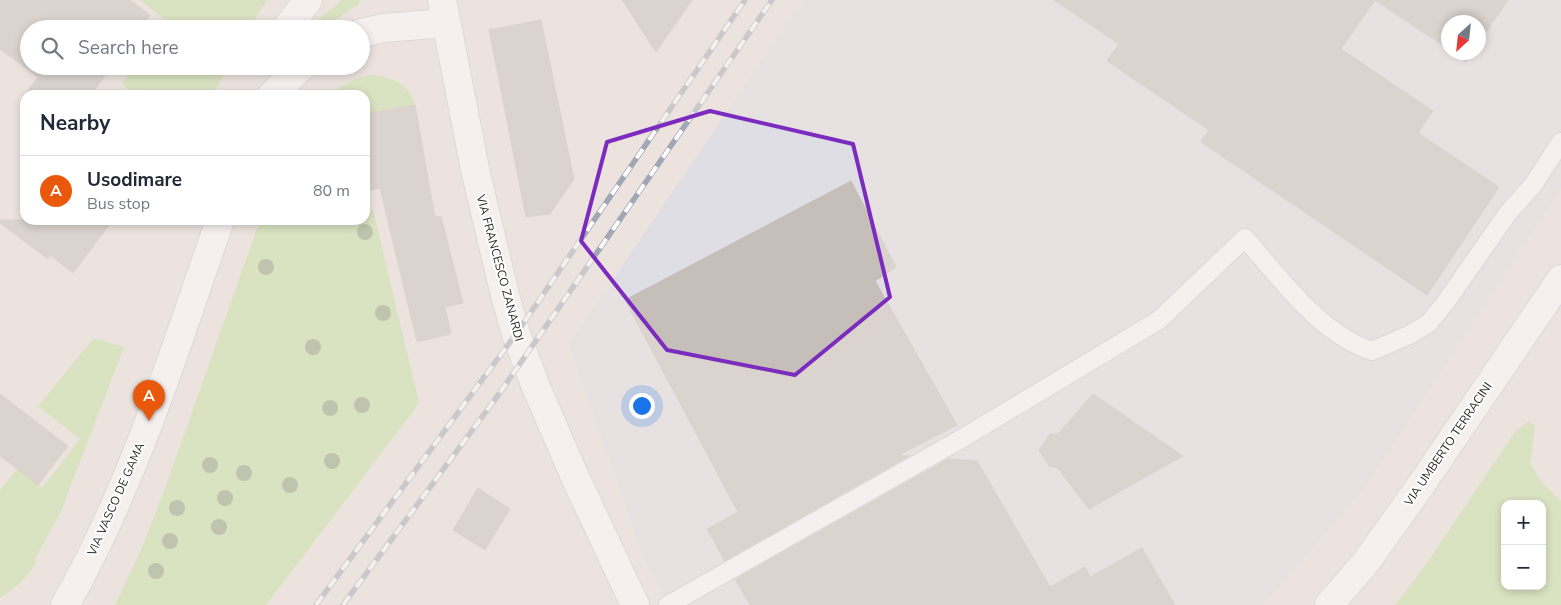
<!DOCTYPE html>
<html lang="en">
<head>
<meta charset="utf-8">
<style>
  :root { --surface:#fff; --page:#f6f6f7; --text:#1f2937; --muted:#747a83; --line:#e0e1e3; --accent:#ea580c }
  body { margin:0; font-family:"Nunito Sans",sans-serif; background:var(--page); color:var(--text) }
  .controls { position:absolute; right:15px; bottom:15px; display:grid; overflow:hidden; border-radius:10px; box-shadow:0 2px 8px #0003 }
  .controls button { width:45px; height:45px; display:grid; place-items:center; padding:0; border:0; border-bottom:1px solid var(--line); background:var(--surface); color:var(--text); font:25px sans-serif }
  .compass { position:absolute; left:1441px; top:15px; width:45px; height:45px; border-radius:50%; background:var(--surface); box-shadow:0 2px 8px #0003; rotate:207deg }
  .you { position:absolute; left:641px; top:405px; width:18px; height:18px; margin:-12px; border:4px solid #fff; border-radius:50%; background:#1a73e8; box-shadow:0 0 0 8px #1a73e833 }
  .badge { display:grid; place-items:center; width:32px; height:32px; border-radius:50%; background:var(--accent); color:#fff; font-size:16px; font-weight:700 }
  .pin { position:absolute; translate:-50% -41px; filter:drop-shadow(0 1px 2px #0008) }
  .pin::after { content:''; position:absolute; top:26px; width:18px; height:15px; background:inherit; clip-path:polygon(0 0,100% 0,50% 100%) }
  .list { margin:0; padding:0; list-style:none }
  h2 { display:flex; justify-content:space-between; align-items:center; height:65px; margin:0; padding:0 20px; font-size:21px }
  h2 small { font-size:16px; font-weight:400; color:var(--muted) }
  .list li { display:grid; grid-template-columns:32px 1fr auto; gap:15px; align-items:center; box-sizing:border-box; height:70px; padding:0 20px; border-top:1px solid var(--line) }
  .list b { display:block; font-size:19px; white-space:nowrap }
  .list p { margin:0; font-size:16px; white-space:nowrap; color:var(--muted) }
  .list em { font-size:16px; font-style:normal; color:var(--muted) }
  .icon { flex:none; width:28px; height:28px; fill:none; stroke:currentColor; stroke-width:2; stroke-linecap:round; stroke-linejoin:round }
  .map { position:relative; flex:none; width:1561px; height:605px; overflow:hidden }
  .search { position:absolute; background:var(--surface); box-shadow:0 2px 8px #0003; left:20px; top:20px; width:350px; height:55px; display:flex; align-items:center; gap:12px; box-sizing:border-box; padding:0 18px; border-radius:28px; color:var(--muted); font-size:19px }
  .panel { position:absolute; background:var(--surface); box-shadow:0 2px 8px #0003; left:20px; top:90px; width:350px; height:135px; border-radius:15px }
  .map>svg:first-child { display:block }
  .industrial { fill:#dfdee5; fill-rule:evenodd }
  .green { fill:#c1df9d; fill-rule:evenodd }
  .building { fill:#c5beb9; stroke:#c7beb8 }
  .lines { fill:none; stroke-linecap:round; stroke-linejoin:round }
  .lane-casing { stroke:#c6cbd4; stroke-width:20 }
  .secondary-casing { stroke:#c6cbd4; stroke-width:30 }
  .lane { stroke:#fff; stroke-width:18 }
  .secondary { stroke:#fff; stroke-width:28 }
  .rail-casing { stroke:#a1a7b4; stroke-width:5.5 }
  .rail { stroke:#fff; stroke-width:4; stroke-dasharray:11; stroke-linecap:butt }
  .tree { fill:#8b9d74 }
  .marked { fill:none; stroke:#7b2cbf; stroke-width:4; stroke-linejoin:round }
  .labels { text-anchor:middle; dominant-baseline:central; stroke-width:4; stroke-linejoin:round; paint-order:stroke }
  .street-label { font-size:12px; fill:#2b2b2b; stroke:#fff }
</style>
</head>
<body>
<div class="map">
<svg width="1561" height="605" viewBox="0 0 1561 605">
  <rect width="100%" height="100%" fill="#ece3de"/>
  <path class="industrial" d="M803,0H1561V189L1363,490L1263,605H670L645,561L569,344ZM1448,22H1478V52H1448Z"/>
  <g class="green">
    <polygon points="140,0 267,0 249,29 163,29 168,22"/>
    <polygon points="342,0 359,0 360,3 322,29 306,29"/>
    <polygon points="134,66 228,66 213,95 134,95 122,83"/>
    <path d="M369,75C389,76 410,83 415,105L365,114V95H325L358,78Z"/>
    <polygon points="373,210 417,394 418,403 414,410 266,605 115,605 141,550 167,483 260,220 365,220 365,212"/>
    <path d="M93,339H98L124,347L61,511L35,559L36,562C26,579 16,588 0,598V490L17,469L42,488L80,439L38,406Z"/>
    <path d="M1529,421L1535,426L1530,463L1543,484L1561,501V605H1395L1425,566L1515,432ZM1505,504H1542V586H1505Z"/>
  </g>
  <g class="building">
    <polygon points="0,0 130,0 150,15 140,29 29,29 29,66 112,66 91,95 25,95 38,77 0,49"/>
    <polygon points="622,0 692,0 656,52"/>
    <polygon points="1054,0 1375,0 1341,49 1433,111 1418,133 1499,187 1427,295 1201,142 1209,130 1107,61 1119,44"/>
    <polygon points="1375,0 1508,0 1478,44 1478,22 1448,22 1448,49"/>
    <polygon points="541,20 574,179 550,214 526,217 489,30"/>
    <polygon points="1453,52 1473,52 1466,62"/>
    <polygon points="415,105 435,217 441,216 463,303 445,307 451,334 417,342 380,188 365,191 365,114"/>
    <polygon points="851,181 896,267 875,281 957,425 899,455 909,456 725,561 707,529 738,512 625,300"/>
    <polygon points="0,220 113,220 73,273 50,255 48,259 0,223"/>
    <polygon points="0,394 68,446 38,485 0,456"/>
    <polygon points="1093,394 1183,456 1089,509 1057,467 1050,467 1039,450 1050,434 1058,434"/>
    <polygon points="948,459 977,461 1050,587 1085,567 1090,577 1142,548 1175,605 750,605 735,579"/>
    <polygon points="478,488 510,509 485,550 453,530"/>
  </g>
  <g class="lines">
    <g class="lane-casing">
      <path id="lane" d="M668,605L961,439L1159,320L1245,238C1279,277 1321,335 1372,351L1409,335L1429,323L1445,303L1508,213L1533,185L1561,142"/>
    </g>
    <g class="secondary-casing">
      <g id="secondary">
        <polyline points="442,0 476,174 505,295 516,334 536,387 575,477 635,605"/>
        <polyline points="286,29 308,0"/>
        <polyline points="361,33 384,28 445,23"/>
        <polyline points="272,95 302,66"/>
        <path d="M65,605C133,486 175,349 220,220"/>
        <polyline points="1329,605 1366,562 1421,485 1561,279"/>
      </g>
    </g>
    <use href="#lane" class="lane"/>
    <use href="#secondary" class="secondary"/>
    <g class="rail-casing">
      <g id="rail">
        <polyline points="316,605 516,334 745,0"/>
        <polyline points="343,605 499,394 772,0"/>
      </g>
    </g>
    <use href="#rail" class="rail"/>
  </g>
  <g class="tree">
    <circle cx="365" cy="232" r="8"/>
    <circle cx="266" cy="267" r="8"/>
    <circle cx="383" cy="313" r="8"/>
    <circle cx="313" cy="347" r="8"/>
    <circle cx="362" cy="405" r="8"/>
    <circle cx="330" cy="408" r="8"/>
    <circle cx="332" cy="461" r="8"/>
    <circle cx="210" cy="465" r="8"/>
    <circle cx="244" cy="473" r="8"/>
    <circle cx="290" cy="485" r="8"/>
    <circle cx="225" cy="498" r="8"/>
    <circle cx="177" cy="508" r="8"/>
    <circle cx="219" cy="527" r="8"/>
    <circle cx="170" cy="541" r="8"/>
    <circle cx="156" cy="571" r="8"/>
  </g>
  <path d="M0 0H1561V605H0ZM710,111L853,144L890,297L795,375L667,350L581,241L607,142Z" fill="#ece3de" fill-opacity=".55" fill-rule="evenodd"/>
  <path class="marked" d="M710,111L853,144L890,297L795,375L667,350L581,241L607,142Z"/>
  <g class="labels">
    <g class="street-label">
      <text transform="translate(500 268) rotate(75)">VIA FRANCESCO ZANARDI</text>
      <text transform="translate(1448 444) rotate(-56)">VIA UMBERTO TERRACINI</text>
      <text transform="translate(116 499) rotate(-66)">VIA VASCO DE GAMA</text>
    </g>
  </g>
</svg>
<div class="controls">
<button>+</button>
<button>−</button>
</div>
<svg class="compass" viewBox="-18 -18 36 36"><path d="M0-13l5 13h-10z" fill="#e53935"/><path d="M0 13l5-13h-10z" fill="#747a83"/></svg>
<div class="you"></div>
<div class="pin badge" style="left:149px;top:421px">A</div>
<div class="search"><svg class="icon" aria-label="search" viewBox="0 0 24 24"><circle cx="10" cy="10" r="6"/><path d="M15 15l6 6"/></svg>Search here</div>
<section class="panel">
<h2>Nearby<small></small></h2>
<ul class="list">
<li><span class="badge">A</span><div><b>Usodimare</b><p>Bus stop</p></div><em>80 m</em></li>
</ul>
</section>
</div>
</body>
</html>
